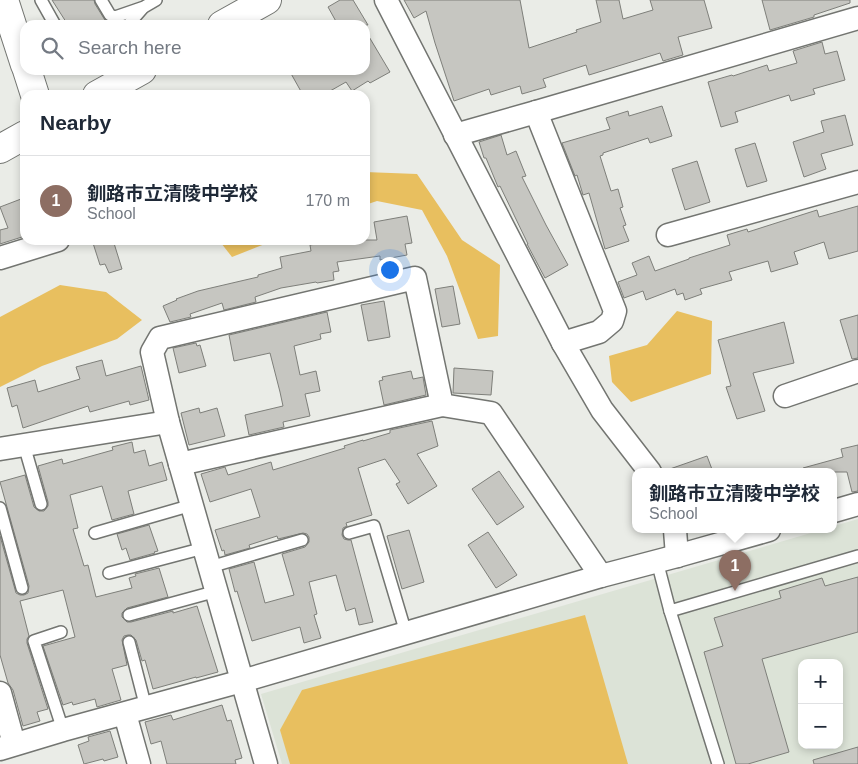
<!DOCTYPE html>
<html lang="en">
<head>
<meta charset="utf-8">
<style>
  :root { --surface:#fff; --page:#f6f6f7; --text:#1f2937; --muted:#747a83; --line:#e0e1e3; --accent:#0f766e }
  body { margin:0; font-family:Helvetica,"Noto Sans JP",sans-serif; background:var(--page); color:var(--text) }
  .controls { position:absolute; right:15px; bottom:15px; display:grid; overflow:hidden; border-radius:10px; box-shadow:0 2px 8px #0003 }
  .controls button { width:45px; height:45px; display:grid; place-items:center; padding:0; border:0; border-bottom:1px solid var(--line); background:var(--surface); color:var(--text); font:25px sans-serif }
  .you { position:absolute; left:389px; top:269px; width:18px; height:18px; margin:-12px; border:4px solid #fff; border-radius:50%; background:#1a73e8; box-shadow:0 0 0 8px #1a73e833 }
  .badge { display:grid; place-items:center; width:32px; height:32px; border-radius:50%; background:var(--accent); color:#fff; font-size:16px; font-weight:700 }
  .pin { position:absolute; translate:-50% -41px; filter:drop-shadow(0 1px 2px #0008) }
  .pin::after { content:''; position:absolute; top:26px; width:18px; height:15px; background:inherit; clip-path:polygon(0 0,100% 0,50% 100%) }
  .popup { position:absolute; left:632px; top:468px; width:205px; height:65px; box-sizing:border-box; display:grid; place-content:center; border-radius:10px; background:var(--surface); filter:drop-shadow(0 1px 4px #0005); font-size:16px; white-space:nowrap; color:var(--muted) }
  .popup b { font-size:19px; color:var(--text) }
  .popup::after { content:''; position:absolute; left:50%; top:100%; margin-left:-10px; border:10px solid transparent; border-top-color:var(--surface) }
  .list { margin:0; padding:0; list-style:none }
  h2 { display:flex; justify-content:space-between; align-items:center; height:65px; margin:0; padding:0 20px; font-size:21px }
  h2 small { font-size:16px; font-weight:400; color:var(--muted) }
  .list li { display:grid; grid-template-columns:32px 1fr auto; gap:15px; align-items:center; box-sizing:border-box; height:90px; padding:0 20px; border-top:1px solid var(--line) }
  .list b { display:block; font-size:19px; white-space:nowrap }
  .list p { margin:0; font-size:16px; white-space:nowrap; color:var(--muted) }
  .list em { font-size:16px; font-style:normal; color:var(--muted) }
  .icon { flex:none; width:28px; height:28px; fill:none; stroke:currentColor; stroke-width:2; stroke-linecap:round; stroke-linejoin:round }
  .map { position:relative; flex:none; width:858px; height:764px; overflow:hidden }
  .search { position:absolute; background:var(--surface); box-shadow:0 2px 8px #0003; left:20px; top:20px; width:350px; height:55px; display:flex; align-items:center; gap:12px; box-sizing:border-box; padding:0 18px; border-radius:15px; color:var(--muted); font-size:19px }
  .panel { position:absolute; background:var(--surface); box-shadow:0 2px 8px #0003; left:20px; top:90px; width:350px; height:155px; border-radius:15px }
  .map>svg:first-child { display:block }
  .built { fill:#dce3d7; fill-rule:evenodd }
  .green { fill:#e8bf5f }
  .building { fill:#c6c6c1; stroke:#7e7f7a }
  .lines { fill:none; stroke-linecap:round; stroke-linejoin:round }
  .service-casing { stroke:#737571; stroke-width:14 }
  .minor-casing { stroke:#737571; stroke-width:25 }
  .tertiary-casing { stroke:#737571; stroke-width:30 }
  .service { stroke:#fff; stroke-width:11 }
  .minor { stroke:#fff; stroke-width:22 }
  .tertiary { stroke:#fff; stroke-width:28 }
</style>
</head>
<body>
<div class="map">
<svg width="858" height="764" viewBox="0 0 858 764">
  <rect width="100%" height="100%" fill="#eaece7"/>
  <path class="built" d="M858,519V764H282L261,694L821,530H834V526ZM802,663H839V745H802Z"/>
  <g class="green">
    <polygon points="365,172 417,174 462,240 500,265 498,336 478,339 447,256 422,210 377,201 365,205"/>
    <polygon points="225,240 275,240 232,257 221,243"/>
    <polygon points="60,285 106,292 142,320 117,339 42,366 0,387 0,317"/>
    <polygon points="677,311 712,321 711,374 631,402 612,382 609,356 647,345"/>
    <polygon points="585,615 628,764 290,764 280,730 302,690"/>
  </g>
  <g class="building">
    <polygon points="52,0 94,0 95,4 108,25 68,25"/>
    <polygon points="340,0 353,0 368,25 338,25 328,7"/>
    <polygon points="404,0 520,0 529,48 577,32 576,30 601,22 596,0 619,0 623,19 653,10 650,0 704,0 712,28 678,37 683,55 663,61 660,53 589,75 586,65 543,79 546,87 522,94 520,86 491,95 489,89 454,101 435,43 426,11 414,18"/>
    <polygon points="762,0 850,0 850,3 814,15 814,17 770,30"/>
    <polygon points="365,30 390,72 370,83 368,81 352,91 346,82 323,95 303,95 289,70 365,70"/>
    <polygon points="822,42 825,54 837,51 845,80 813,89 815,94 791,101 789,95 735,112 738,122 721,127 708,82 732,75 733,76 767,65 769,71 797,63 793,51"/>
    <polygon points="662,106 672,136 650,143 648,138 603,153 603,155 600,156 611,191 618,189 623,207 620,208 626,225 623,226 629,241 605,249 589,193 583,195 577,175 575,176 562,143 610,129 606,118 628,111 629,116"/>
    <polygon points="845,115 853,145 821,154 826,169 804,177 793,142 824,132 821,121"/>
    <polygon points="501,135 507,155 516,151 526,176 522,177 546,225 568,265 545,278 527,244 528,244 500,186 498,187 486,158 484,158 479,142"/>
    <polygon points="755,143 767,181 747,187 735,149"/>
    <polygon points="697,161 710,202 685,210 672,169"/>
    <polygon points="21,199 25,209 25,236 0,244 0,230 8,228 0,207"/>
    <polygon points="858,206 858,251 829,259 824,242 794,252 798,264 771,272 768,261 729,272 732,280 700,289 702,294 685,300 683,293 677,295 675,289 646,300 643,291 624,298 618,282 637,275 632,263 649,256 655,271 689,259 689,258 730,245 727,235 747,229 748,232 817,210 819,217"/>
    <polygon points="407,216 412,243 405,244 407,255 380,260 380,256 337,262 339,271 333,272 334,280 317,283 316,282 281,288 255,297 256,302 224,310 222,303 190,314 191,317 170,322 163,306 177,300 176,299 198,291 258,277 258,275 282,268 280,257 311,251 310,245 340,240 377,240 374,222"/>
    <polygon points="92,240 113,240 122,269 109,273 105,264 100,265"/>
    <polygon points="453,286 460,324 442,327 435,289"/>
    <polygon points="384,301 390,337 368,341 361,305"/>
    <polygon points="327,312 331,332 320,334 321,339 294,346 300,375 316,371 320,391 305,394 310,416 283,422 284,427 249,435 245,415 283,406 280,392 270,353 234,361 229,335"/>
    <polygon points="858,315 858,358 852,359 840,320"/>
    <polygon points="784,322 794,363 753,373 765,411 737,419 726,387 731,386 718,340"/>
    <polygon points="196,343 197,346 200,345 206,366 179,373 173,348"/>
    <polygon points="102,360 106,376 141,366 149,400 130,405 129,401 90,412 88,406 23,428 17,405 12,407 7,388 35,380 38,392 80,379 76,367"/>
    <polygon points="454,368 493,371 491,395 453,393"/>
    <polygon points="411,371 413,379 423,377 426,395 384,405 379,381 383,380 382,377"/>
    <polygon points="199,408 200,413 217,408 225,436 189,445 181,413"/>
    <polygon points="432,421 438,446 417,454 437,486 408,504 396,484 400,482 385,459 358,468 372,515 346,523 347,526 343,528 342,535 344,539 348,540 351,540 373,622 359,625 355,608 346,611 336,575 309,582 317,614 314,615 321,638 304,643 300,627 252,641 237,591 235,592 229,569 254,562 265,603 294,595 282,554 305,547 309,542 309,537 307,534 303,533 278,539 277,536 249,545 250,548 225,555 224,550 222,551 215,530 260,517 251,489 210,502 201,474 225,467 228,475 271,462 273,470 345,448 344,446 363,440 363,441 390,433 390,430"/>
    <polygon points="132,442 134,453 145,450 149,466 162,462 167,480 128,491 134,514 112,520 102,486 70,495 78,528 73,529 84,566 88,565 96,597 132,588 129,578 136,576 135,574 159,568 168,597 127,608 122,613 122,617 127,622 131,622 173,611 173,613 197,606 218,672 196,678 196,677 153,689 145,660 142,661 136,640 131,635 128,635 124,636 122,640 127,665 112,669 121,700 97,707 95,699 73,705 72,702 63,705 43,646 75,637 63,590 20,601 29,636 27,639 27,643 48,709 37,712 40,721 23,726 13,690 8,683 0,655 0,536 16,593 20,595 24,595 28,593 29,586 0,482 25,475 34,507 39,511 44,511 48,506 48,502 38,466 62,459 63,464 113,450 112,447"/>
    <polygon points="858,445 858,491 852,492 847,472 804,472 803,468 843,457 841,449"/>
    <polygon points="707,456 713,472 668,472 667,470"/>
    <polygon points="499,471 524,507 497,525 472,489"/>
    <polygon points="149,525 158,551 154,552 155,553 130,560 126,548 122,550 117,534"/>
    <polygon points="409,530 424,582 402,589 387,536"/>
    <polygon points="488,532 517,575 496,588 468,545"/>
    <polygon points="858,577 858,632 762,659 789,752 748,764 736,764 704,652 723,646 714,618 781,598 779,591 822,578 825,586"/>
    <polygon points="222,705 227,721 231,720 242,758 235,760 236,764 167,764 161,741 151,744 145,722 171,715 173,720"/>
    <polygon points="110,731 118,757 104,761 103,759 84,764 78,745 89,741 88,737"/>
    <polygon points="858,747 858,764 814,764 813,760"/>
  </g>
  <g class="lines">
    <g class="service-casing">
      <g id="service">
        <polyline points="41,0 55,25"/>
        <polyline points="101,0 110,15 115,17 144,7 156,0"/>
        <polyline points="128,25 142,9"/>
        <polyline points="24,445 41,504"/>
        <polyline points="0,508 22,588"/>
        <polyline points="95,533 192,505"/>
        <polyline points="349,533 374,526 406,633"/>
        <polyline points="657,561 670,611 858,556"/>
        <polyline points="210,567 302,540"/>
        <polyline points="109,573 204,548"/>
        <polyline points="670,611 718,764"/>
        <polyline points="129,615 217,591"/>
        <polyline points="61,632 34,641 63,730"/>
        <polyline points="129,642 146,708"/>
      </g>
    </g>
    <g class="minor-casing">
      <g id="minor">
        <polyline points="386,0 563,343 602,410 650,472"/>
        <polyline points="536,112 615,311 612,321 599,332 563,343"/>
        <polyline points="455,135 536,112 858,18"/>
        <polyline points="668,235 858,182"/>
        <polyline points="0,258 58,240"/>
        <polyline points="785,396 858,371"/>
        <polyline points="0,449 168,422"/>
        <polyline points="180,464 442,405"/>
        <polyline points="834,511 858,504"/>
        <polyline points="675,530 677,556"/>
        <polyline points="0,693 14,744"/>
        <polyline points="125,714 139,764"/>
        <polyline points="0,749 63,730 242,681 601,576 677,556 769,530"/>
        <polyline points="266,764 168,422 152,352 160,338 415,278 442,405 491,413 601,576"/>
      </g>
    </g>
    <g class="tertiary-casing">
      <g id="tertiary">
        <polyline points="4,0 25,65"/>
        <polyline points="222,25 267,0"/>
        <polyline points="27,70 35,95"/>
        <polyline points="97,95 142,70"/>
        <polyline points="0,149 25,135"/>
      </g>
    </g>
    <use href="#service" class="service"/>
    <use href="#minor" class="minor"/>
    <use href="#tertiary" class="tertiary"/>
  </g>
</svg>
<div class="controls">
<button>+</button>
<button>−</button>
</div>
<div class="you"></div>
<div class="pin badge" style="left:735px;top:591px;background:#8d6e63">1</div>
<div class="popup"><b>釧路市立清陵中学校</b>School</div>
<div class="search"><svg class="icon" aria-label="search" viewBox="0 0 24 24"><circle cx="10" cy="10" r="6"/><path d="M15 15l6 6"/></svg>Search here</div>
<section class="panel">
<h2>Nearby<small></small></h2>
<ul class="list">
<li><span class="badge" style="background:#8d6e63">1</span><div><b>釧路市立清陵中学校</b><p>School</p></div><em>170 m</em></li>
</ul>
</section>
</div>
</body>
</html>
